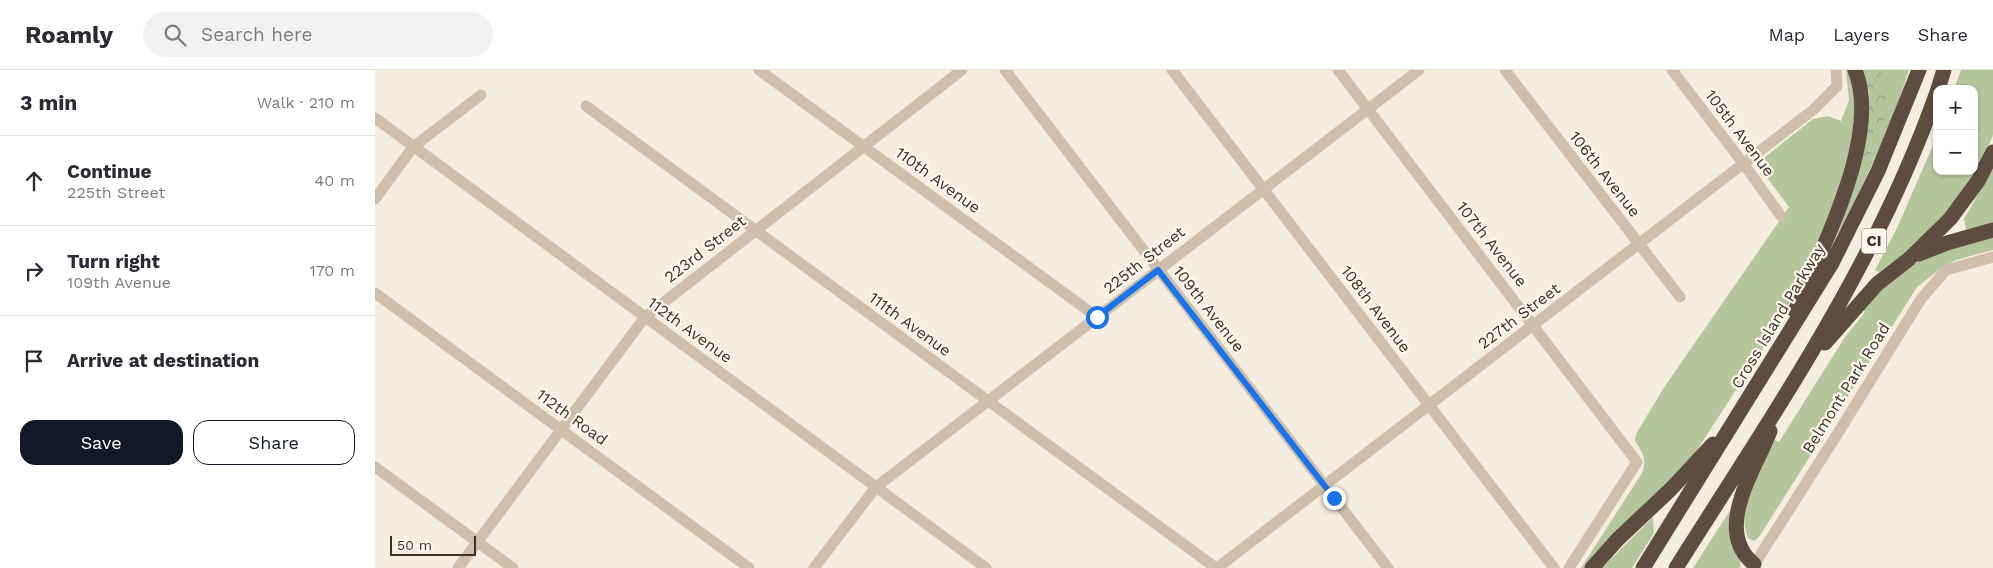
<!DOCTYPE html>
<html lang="en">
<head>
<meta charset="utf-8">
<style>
  :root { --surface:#fff; --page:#f2f2f3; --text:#2b2b33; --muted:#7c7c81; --line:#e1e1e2; --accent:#111827 }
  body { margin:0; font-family:"Work Sans",sans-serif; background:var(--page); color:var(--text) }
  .controls { position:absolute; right:15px; top:15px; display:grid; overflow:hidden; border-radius:10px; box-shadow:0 1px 4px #0004 }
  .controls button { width:45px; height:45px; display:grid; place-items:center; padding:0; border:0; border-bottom:1px solid var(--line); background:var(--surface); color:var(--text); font:25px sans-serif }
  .scale { position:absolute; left:15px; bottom:12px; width:86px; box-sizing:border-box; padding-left:5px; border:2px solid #3c312a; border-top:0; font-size:14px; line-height:18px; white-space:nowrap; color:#3c312a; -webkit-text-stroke:4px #fcf6ec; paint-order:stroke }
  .stop { position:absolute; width:15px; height:15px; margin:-11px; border:4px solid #1a73e8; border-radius:50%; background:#fff }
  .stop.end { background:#1a73e8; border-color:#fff; box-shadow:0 1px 5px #0008 }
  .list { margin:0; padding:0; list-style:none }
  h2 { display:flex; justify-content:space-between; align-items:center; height:65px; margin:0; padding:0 20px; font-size:21px }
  h2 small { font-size:16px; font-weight:400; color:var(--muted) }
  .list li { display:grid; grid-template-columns:32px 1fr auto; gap:15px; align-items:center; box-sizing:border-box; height:90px; padding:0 20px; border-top:1px solid var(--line) }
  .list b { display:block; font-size:19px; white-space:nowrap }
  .list p { margin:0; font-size:16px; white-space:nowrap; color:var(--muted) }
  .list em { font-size:16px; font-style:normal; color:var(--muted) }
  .actions { display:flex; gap:10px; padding:15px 20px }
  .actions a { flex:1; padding:11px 0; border:1px solid var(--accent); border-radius:15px; text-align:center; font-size:18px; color:var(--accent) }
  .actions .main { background:var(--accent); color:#fff }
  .icon { flex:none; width:28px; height:28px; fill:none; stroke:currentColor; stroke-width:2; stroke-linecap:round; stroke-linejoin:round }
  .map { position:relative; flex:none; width:1618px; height:498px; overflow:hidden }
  header { display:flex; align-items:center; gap:30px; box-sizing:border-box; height:70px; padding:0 25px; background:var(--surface); border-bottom:1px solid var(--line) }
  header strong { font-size:24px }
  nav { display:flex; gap:28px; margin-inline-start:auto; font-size:18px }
  .search { width:350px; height:45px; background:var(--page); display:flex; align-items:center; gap:12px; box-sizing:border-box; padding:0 18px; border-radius:28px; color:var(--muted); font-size:19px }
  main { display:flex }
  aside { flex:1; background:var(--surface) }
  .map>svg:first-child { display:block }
  .green { fill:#b5c69d }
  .forest { fill:url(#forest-crowns) }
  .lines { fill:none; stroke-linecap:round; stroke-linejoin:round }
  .street { stroke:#cfbea9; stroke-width:11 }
  .highway { stroke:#5d4c40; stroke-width:15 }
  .route { stroke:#1a73e8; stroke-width:6 }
  .labels { text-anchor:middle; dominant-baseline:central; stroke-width:4.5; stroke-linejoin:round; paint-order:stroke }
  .shield { fill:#fcf6ec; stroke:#766c64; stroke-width:1 }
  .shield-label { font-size:15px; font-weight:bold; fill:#3c312a }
  .street-label { font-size:16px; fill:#3c312a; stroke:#fcf6ec }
</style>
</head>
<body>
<header>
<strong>Roamly</strong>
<div class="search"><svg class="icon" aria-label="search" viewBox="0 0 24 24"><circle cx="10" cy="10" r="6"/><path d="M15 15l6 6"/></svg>Search here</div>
<nav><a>Map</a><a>Layers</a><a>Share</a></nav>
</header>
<main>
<aside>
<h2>3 min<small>Walk · 210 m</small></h2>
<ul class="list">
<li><svg class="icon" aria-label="ahead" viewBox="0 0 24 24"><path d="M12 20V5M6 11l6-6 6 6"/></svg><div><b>Continue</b><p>225th Street</p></div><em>40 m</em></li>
<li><svg class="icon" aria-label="right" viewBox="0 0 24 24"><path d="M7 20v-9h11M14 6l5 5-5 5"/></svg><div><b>Turn right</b><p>109th Avenue</p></div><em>170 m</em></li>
<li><svg class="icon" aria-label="arrive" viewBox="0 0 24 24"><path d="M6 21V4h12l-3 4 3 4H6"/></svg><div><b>Arrive at destination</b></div></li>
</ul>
<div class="actions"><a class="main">Save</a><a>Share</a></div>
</aside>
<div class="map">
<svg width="1618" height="498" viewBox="0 0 1618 498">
  <defs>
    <pattern id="forest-crowns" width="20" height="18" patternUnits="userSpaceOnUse" patternTransform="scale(1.25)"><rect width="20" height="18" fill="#b5c69d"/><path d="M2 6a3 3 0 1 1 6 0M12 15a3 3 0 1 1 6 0" fill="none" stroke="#94a180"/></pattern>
  </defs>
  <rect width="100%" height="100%" fill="#f5eddf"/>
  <g class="green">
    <path d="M1471,0H1474L1481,31L1476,73L1461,128L1442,182L1399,261L1317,388L1210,498H1206L1267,403C1272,389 1268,383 1260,371L1261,364L1290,316L1414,137L1384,97L1385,91L1438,49L1453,46L1466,51L1474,30Z"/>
    <path d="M1486,0H1534C1516,58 1489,113 1462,166L1481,111L1493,58L1494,22Z"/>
    <polygon points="1586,0 1618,0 1618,65 1611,82 1593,116 1569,146 1536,180 1504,202 1500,200 1522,158 1562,66 1562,101 1599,101 1599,19 1579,19"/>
    <polygon points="1618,97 1618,153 1591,160 1589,149"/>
    <path d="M1618,167V180L1581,190L1566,198L1542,217L1384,467L1379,471L1373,468C1360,435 1382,398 1400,370L1404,372L1470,267L1490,242L1486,237L1519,206L1551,187Z"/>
    <path d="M1356,439C1355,449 1354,458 1356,468C1359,480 1368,484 1365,498H1318Z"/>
    <polygon points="1278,447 1279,463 1257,498 1227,498"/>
  </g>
  <path class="forest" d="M1486,0H1505L1507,7L1515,17C1509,42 1509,74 1488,91L1493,58L1494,22Z"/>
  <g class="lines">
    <g class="street">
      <polyline points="384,0 722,247"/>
      <polyline points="630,0 1013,498"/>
      <polyline points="797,0 1179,498"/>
      <polyline points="963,0 1262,392 1194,498"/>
      <polyline points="1130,0 1305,227"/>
      <polyline points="1297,0 1368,93 1406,146"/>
      <polyline points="211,36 841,498"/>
      <polyline points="0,48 611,498"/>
      <polyline points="0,129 38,77 106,25"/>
      <polyline points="0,223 374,498"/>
      <polyline points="0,397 138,498"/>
      <polyline points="83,498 270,247 587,0"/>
      <polyline points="439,498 501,417 1044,0"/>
      <polyline points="842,498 1438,40 1462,16 1461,0"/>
      <polyline points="1377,498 1463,363 1546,229 1571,200 1618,187"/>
    </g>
    <g class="highway">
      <polyline points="1563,19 1569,0"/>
      <polyline points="1544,184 1572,173 1618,160"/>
      <path d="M1420,241C1446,180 1507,65 1480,0"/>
      <polyline points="1450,273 1502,214 1534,189 1575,149 1603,111 1618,82"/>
      <path d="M1379,494C1337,460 1381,398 1395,361"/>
      <polyline points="1217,498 1243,469 1296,419 1338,374"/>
      <polyline points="1268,498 1457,193 1503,101 1544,0"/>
      <path d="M1301,498C1398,344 1501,196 1562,22"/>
    </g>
  </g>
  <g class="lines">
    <polyline class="route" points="722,247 783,200 959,428"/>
  </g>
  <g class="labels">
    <rect class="shield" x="1486.5" y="158.5" width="25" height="25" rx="4"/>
    <g class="shield-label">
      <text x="1499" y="171">CI</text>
    </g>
    <g class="street-label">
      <text transform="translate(1365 63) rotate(53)">105th Avenue</text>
      <text transform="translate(1230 104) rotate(52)">106th Avenue</text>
      <text transform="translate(563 110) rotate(36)">110th Avenue</text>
      <text transform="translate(1117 174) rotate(52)">107th Avenue</text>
      <text transform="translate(330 179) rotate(-38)">223rd Street</text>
      <text transform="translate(769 190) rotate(-38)">225th Street</text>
      <text transform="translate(834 239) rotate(52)">109th Avenue</text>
      <text transform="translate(1001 239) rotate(53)">108th Avenue</text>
      <text transform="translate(1144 246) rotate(-37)">227th Street</text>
      <text transform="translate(1403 246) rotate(-59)">Cross Island Parkway</text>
      <text transform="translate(535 254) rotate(36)">111th Avenue</text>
      <text transform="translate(315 260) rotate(36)">112th Avenue</text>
      <text transform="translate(1471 318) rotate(-58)">Belmont Park Road</text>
      <text transform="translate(197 347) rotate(36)">112th Road</text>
    </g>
  </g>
</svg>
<div class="controls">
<button>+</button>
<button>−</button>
</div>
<div class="scale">50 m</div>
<div class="stop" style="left:722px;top:247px"></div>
<div class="stop end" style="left:959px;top:428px"></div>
</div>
</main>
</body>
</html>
